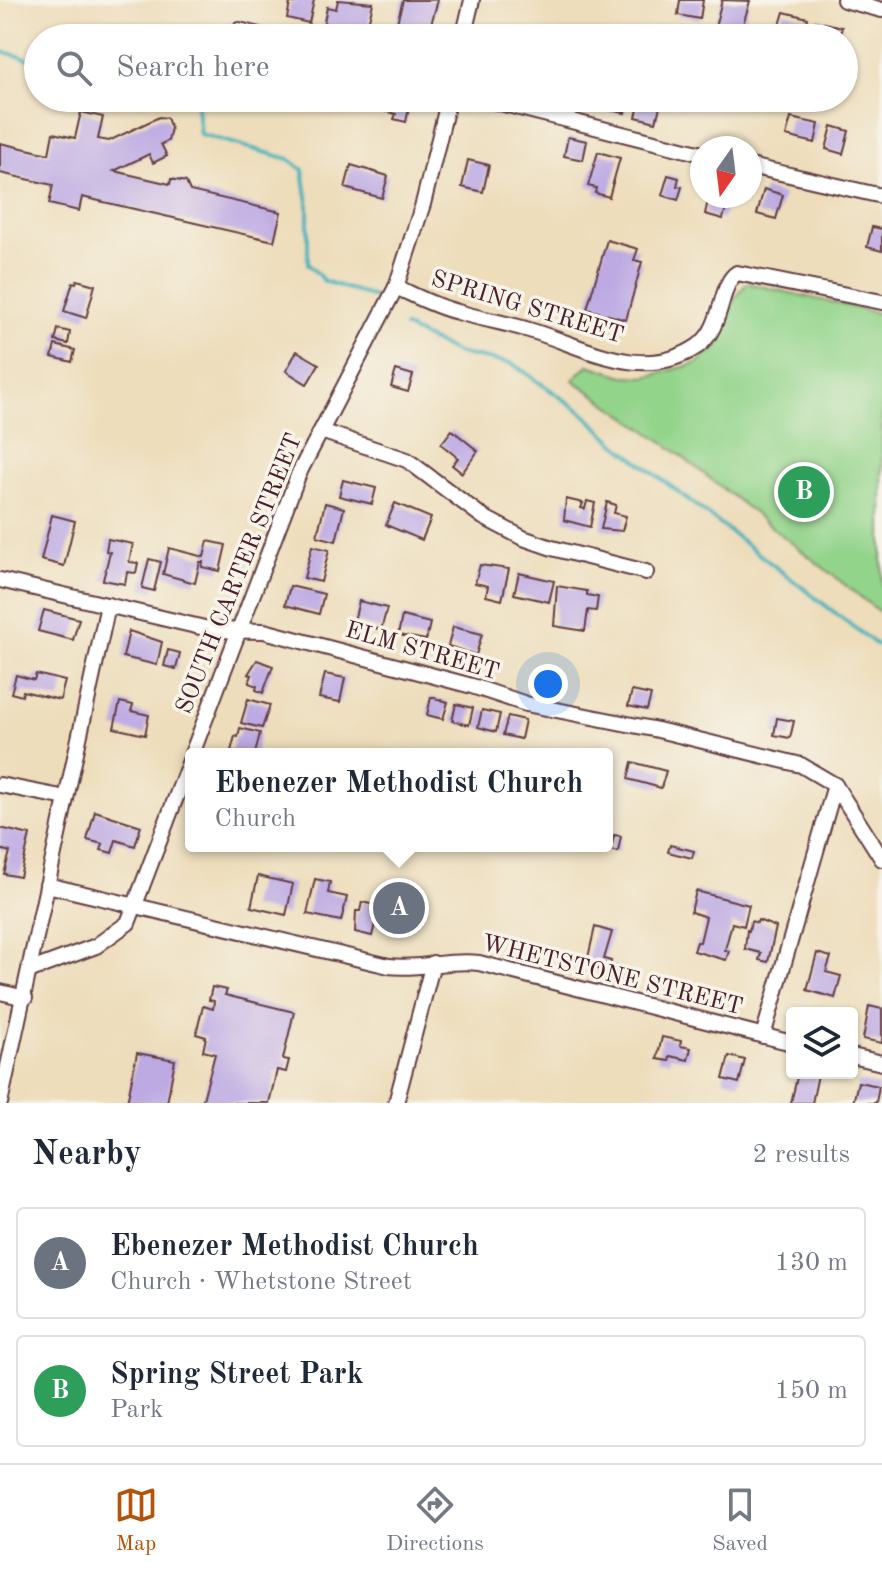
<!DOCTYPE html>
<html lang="en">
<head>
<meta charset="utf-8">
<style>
  :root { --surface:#fff; --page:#f6f6f7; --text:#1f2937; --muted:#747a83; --line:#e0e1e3; --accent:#b45309 }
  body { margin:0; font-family:"Old Standard TT",serif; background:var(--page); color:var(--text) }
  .controls { position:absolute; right:24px; bottom:24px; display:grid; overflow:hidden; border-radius:8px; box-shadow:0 2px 6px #0004 }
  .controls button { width:72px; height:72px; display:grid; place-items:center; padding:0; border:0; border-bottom:2px solid var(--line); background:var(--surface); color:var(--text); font:40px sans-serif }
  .compass { position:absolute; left:690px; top:136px; width:72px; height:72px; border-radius:50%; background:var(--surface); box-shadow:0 2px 6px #0004; rotate:194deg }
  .you { position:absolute; left:548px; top:684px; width:28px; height:28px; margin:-20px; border:6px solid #fff; border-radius:50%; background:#1a73e8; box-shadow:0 0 0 12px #1a73e833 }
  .badge { display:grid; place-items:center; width:52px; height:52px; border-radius:50%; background:var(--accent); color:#fff; font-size:26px; font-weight:700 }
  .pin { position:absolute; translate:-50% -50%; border:4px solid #fff; box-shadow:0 2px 8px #0006 }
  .popup { position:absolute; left:185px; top:748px; width:428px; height:104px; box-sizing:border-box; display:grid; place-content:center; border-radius:8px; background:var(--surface); filter:drop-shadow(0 2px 6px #0005); font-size:26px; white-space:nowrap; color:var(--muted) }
  .popup b { font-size:30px; color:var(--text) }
  .popup::after { content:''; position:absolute; left:50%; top:100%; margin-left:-16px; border:16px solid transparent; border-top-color:var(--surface) }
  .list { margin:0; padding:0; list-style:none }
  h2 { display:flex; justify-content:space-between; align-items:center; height:104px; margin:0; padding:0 32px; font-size:34px }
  h2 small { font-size:26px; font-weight:400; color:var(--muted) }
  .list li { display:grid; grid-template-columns:52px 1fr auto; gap:24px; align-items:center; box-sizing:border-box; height:112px; margin:0 16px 16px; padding:0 16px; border:2px solid var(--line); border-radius:8px }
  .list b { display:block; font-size:30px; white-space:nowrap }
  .list p { margin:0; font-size:26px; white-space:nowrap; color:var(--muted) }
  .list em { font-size:26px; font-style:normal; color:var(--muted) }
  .icon { flex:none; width:44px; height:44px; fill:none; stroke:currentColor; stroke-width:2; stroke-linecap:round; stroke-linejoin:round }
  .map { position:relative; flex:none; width:882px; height:1103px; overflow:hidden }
  .search { position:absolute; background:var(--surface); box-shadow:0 2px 6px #0004; left:24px; right:24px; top:24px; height:88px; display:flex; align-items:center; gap:20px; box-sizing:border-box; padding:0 28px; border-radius:44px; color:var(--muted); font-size:30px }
  .sheet { height:360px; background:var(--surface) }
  nav { display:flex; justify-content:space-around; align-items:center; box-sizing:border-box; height:112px; border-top:2px solid var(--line); background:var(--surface); font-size:22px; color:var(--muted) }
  nav a { display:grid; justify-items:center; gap:4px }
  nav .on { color:var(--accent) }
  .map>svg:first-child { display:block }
  .green { fill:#93d48b; stroke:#6e7a5b; stroke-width:2 }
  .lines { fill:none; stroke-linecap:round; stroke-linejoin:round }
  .stream { stroke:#41b1bb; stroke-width:4 }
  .building { fill:#bdaae3 }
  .minor-casing { stroke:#623c41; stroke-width:18 }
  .minor { stroke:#fff; stroke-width:14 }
  .labels { text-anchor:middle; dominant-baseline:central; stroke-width:7; stroke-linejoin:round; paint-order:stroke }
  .street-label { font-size:24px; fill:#4a1f2b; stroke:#f7f3e8 }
</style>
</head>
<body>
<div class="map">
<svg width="882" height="1103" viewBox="0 0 882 1103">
  <rect width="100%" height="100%" fill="#f7f3e8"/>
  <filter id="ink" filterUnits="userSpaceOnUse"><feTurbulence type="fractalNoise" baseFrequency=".0125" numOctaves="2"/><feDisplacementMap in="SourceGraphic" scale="16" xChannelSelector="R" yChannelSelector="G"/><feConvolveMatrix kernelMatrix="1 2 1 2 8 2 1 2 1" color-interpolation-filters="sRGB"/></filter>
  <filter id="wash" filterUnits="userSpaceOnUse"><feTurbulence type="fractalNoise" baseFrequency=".006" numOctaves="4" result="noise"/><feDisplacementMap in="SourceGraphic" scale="32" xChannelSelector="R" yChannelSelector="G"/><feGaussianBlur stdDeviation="1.8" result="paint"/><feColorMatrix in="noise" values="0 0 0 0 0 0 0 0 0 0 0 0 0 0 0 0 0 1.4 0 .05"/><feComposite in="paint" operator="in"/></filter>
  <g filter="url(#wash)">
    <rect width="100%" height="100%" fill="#edddbb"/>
    <polygon class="green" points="747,283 882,314 882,614 666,444 573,380 588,365 624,376 646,377 695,364 713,351 723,334 734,300"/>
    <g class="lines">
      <g class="stream">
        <polyline points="0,51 38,61"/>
        <polyline points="197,107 200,134 289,159 303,170 308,203 308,264 324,281 374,297"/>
        <polyline points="404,327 457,353 513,364 582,412 616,444 882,649"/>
      </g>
    </g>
    <g id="blocks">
      <g class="building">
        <polygon points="296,0 314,0 309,23 287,18 290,3 295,3"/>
        <polygon points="338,0 373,3 365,37 323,27 327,7 336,9"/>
        <polygon points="403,0 438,0 427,38 419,36 418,38 393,37"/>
        <polygon points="680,0 703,0 700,19 678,15"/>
        <polygon points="722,0 750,1 739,38 726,36 728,30 715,27"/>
        <polygon points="784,12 808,18 803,38 776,38"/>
        <polygon points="815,21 842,27 839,38 811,38"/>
        <polygon points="302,98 339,98 336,108"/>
        <polygon points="373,98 411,99 406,122 394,119 396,114 371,108"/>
        <polygon points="606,98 628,98 625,113 604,109"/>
        <polygon points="641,98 661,103 656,122 636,117"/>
        <polygon points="81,112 103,117 98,139 109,141 159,117 167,118 171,128 168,141 161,144 167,156 153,163 149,154 114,171 170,184 171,179 186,182 190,191 281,212 274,241 82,197 79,211 49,204 53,185 0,173 0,143 49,154 53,133 75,138"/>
        <polygon points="791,118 819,124 815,143 786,136"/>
        <polygon points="832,126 849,131 843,154 826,149"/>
        <polygon points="568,137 587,141 583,160 564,156"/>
        <polygon points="598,152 620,158 609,197 595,193 596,188 588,186"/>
        <polygon points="468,160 489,165 483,192 462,187"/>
        <polygon points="351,165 388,176 382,198 345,188"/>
        <polygon points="668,175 679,178 677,186 682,187 678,200 662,195"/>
        <polygon points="764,189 783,195 776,219 757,214"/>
        <polygon points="709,196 729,196 723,219 705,214"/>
        <polygon points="872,227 882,229 882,251 867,247"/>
        <polygon points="607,240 638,249 634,260 642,262 626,320 587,309"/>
        <polygon points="77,280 95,285 86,318 64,311 73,282 76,283"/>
        <polygon points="58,329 70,332 68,344 55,341"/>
        <polygon points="55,345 75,350 72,362 52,357"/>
        <polygon points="297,351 319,364 307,384 286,371"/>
        <polygon points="396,370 413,375 408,392 391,387"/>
        <polygon points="452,430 478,451 462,473 452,465 458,458 441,444"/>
        <polygon points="343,480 376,488 372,504 339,496"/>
        <polygon points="566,499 583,503 581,508 585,509 587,501 595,503 590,527 564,520"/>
        <polygon points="607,502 616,505 614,513 626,516 622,531 601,529"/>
        <polygon points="325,503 344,508 336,541 317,536"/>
        <polygon points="395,503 431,518 422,540 386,525"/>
        <polygon points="52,515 75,521 64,566 41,560"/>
        <polygon points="108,539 133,544 129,562 138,563 136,573 127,572 125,584 103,580 110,552 106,551"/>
        <polygon points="208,541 226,545 220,571 202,567 203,562 200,562 195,583 163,574 169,548 204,557"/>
        <polygon points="312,546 329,550 321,582 304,578"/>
        <polygon points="149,559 161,562 154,591 142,588"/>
        <polygon points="480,565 509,569 502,600 486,596 488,586 475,583"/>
        <polygon points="519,573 554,581 549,602 514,594"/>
        <polygon points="290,586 324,594 319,614 285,605"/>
        <polygon points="557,586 587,591 587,595 598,597 596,611 588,610 585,631 554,626"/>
        <polygon points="359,601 387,608 381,630 354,621"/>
        <polygon points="44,610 79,619 73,640 38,631"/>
        <polygon points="402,616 430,623 426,640 398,635"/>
        <polygon points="453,627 482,634 476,655 448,646"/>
        <polygon points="129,631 162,642 157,665 123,657"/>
        <polygon points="168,650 180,653 176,669 164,666"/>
        <polygon points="257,660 273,666 263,693 256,690 257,686 249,683 252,675 248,674"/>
        <polygon points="36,674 65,681 60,700 23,691 22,696 11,693 16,675 34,680"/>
        <polygon points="325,674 345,678 340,702 319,698"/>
        <polygon points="632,691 651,695 647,710 628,706"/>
        <polygon points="431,697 448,702 443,719 427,715"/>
        <polygon points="248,699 270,705 262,728 241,723"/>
        <polygon points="120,702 133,705 131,711 149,715 145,735 114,728"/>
        <polygon points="456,704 473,708 469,725 452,721"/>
        <polygon points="482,710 500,714 496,732 478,727"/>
        <polygon points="508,716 525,720 521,739 503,735"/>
        <polygon points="777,718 794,721 790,738 774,735"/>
        <polygon points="240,728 260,733 255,754 231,751 235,736 238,737"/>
        <polygon points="632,762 666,771 661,788 628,779"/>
        <polygon points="95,811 141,826 135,846 116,840 112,853 101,850 103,844 87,840"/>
        <polygon points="0,828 30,835 20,877 4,874 10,852 0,849"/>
        <polygon points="614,835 621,836 618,852 611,850"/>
        <polygon points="670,845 694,851 692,858 668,852"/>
        <polygon points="258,876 293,884 286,915 251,907"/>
        <polygon points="315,879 330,882 328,893 347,897 341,921 307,914"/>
        <polygon points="696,891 749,905 744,926 732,923 725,950 729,951 726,960 694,951 697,942 700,942 706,917 691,912"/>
        <polygon points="362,902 375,905 374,911 378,912 372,936 355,932 356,911 360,911"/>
        <polygon points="758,920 776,927 768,962 759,960 761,953 745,949 747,930 749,931 751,921 757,923"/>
        <polygon points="595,927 612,932 604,959 611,961 610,965 625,969 619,986 605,982 609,967 605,966 604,971 590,966 591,963 587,962"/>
        <polygon points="817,953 831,957 826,972 841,976 835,998 807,990"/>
        <polygon points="212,987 227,990 225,995 294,1012 283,1059 289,1060 286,1072 277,1070 269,1103 202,1103 215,1054 203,1051 206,1037 196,1034 203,1006 213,1009 214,1001 209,1000"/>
        <polygon points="869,1006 882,1009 882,1043 863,1039"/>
        <polygon points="662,1037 681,1041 680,1046 691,1048 688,1060 670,1056 669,1061 657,1059"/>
        <polygon points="137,1053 175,1060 167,1103 127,1103"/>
        <polygon points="729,1056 745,1060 739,1083 723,1079"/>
        <polygon points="798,1073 818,1075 812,1103 791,1103"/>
        <polygon points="858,1082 879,1086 876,1103 853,1103"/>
      </g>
    </g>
  </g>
  <g filter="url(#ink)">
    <use href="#blocks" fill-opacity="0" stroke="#623c41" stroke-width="2"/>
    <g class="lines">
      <g class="minor-casing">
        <g id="minor">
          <polyline points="844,0 882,10"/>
          <polyline points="239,30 270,38"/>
          <polyline points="463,38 472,0"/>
          <polyline points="480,98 702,154"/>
          <polyline points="750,166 882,196"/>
          <path d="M396,287C416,296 436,307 458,312C481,319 506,323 529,330C584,346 642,384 698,346C724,327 719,284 737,273L882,302"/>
          <polyline points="321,431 407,460 483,517 523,538 552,548 646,572"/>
          <polyline points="0,580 213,630 264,631 472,686 526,704 658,730 801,765 835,785 882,859"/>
          <polyline points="192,754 299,473 396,287 423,204 449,98"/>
          <polyline points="0,785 66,798"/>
          <path d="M47,885L389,966C420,970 448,959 479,963L792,1043"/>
          <polyline points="31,970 96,946 128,923 191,758"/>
          <polyline points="0,992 25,998"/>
          <polyline points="763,1036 835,785"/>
          <polyline points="852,1056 882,1063"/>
          <polyline points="0,1103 108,605"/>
          <polyline points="396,1103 433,963"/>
        </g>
      </g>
      <use href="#minor" class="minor"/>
    </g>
  </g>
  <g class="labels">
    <g class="street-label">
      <text transform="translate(527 308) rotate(17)">SPRING STREET</text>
      <text transform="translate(240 574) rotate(-68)">SOUTH CARTER STREET</text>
      <text transform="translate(422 652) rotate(16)">ELM STREET</text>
      <text transform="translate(612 976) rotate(14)">WHETSTONE STREET</text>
    </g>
  </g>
</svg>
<div class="controls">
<button><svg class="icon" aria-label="layers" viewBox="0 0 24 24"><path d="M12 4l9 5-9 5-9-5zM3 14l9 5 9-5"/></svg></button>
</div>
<svg class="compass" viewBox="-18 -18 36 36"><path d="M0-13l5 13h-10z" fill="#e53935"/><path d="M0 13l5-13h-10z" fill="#747a83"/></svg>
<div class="you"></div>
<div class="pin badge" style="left:399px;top:908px;background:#6b7280">A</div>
<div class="popup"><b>Ebenezer Methodist Church</b>Church</div>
<div class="pin badge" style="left:804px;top:492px;background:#2e9e5b">B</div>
<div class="search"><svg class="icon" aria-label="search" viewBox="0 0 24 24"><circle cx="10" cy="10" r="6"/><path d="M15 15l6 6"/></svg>Search here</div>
</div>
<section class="sheet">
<h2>Nearby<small>2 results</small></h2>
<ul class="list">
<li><span class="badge" style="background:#6b7280">A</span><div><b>Ebenezer Methodist Church</b><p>Church · Whetstone Street</p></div><em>130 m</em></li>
<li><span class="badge" style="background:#2e9e5b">B</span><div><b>Spring Street Park</b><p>Park</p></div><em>150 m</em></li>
</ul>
</section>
<nav>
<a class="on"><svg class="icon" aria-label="map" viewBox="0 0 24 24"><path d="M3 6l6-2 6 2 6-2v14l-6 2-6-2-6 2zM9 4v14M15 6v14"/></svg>Map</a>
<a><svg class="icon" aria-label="directions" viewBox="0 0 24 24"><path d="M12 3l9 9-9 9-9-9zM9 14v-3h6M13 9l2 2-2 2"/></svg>Directions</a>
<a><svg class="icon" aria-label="saved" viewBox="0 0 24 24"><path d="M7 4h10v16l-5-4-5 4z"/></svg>Saved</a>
</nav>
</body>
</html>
